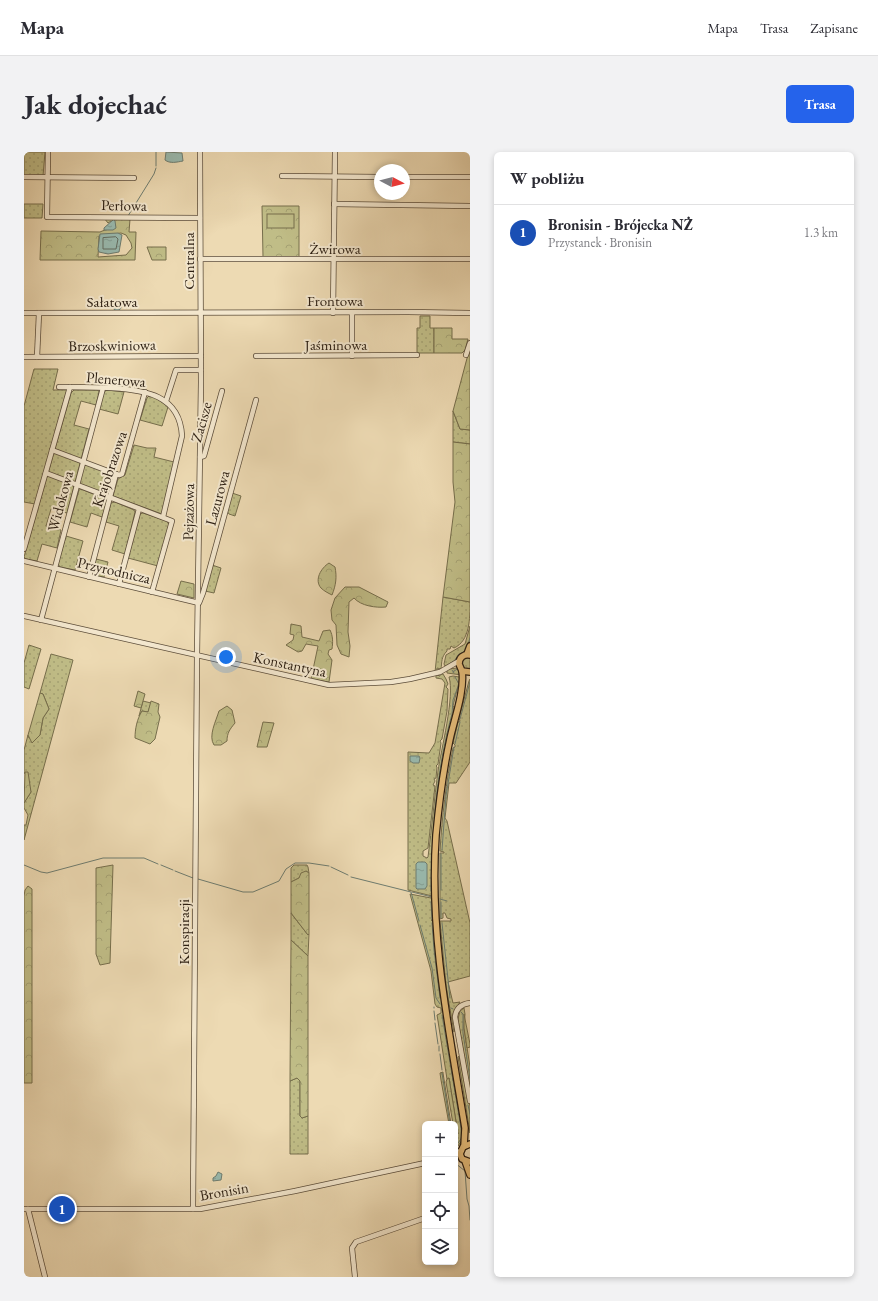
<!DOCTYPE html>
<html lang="pl">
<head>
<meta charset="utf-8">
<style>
  :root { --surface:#fff; --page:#f2f2f3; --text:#2b2b33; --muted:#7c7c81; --line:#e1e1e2; --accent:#2563eb }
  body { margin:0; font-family:"EB Garamond",serif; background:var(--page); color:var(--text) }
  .controls { position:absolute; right:12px; bottom:12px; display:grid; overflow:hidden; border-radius:6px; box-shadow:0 2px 6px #0003 }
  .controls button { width:36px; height:36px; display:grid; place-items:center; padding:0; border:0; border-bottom:1px solid var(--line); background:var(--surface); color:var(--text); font:20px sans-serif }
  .compass { position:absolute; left:350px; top:12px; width:36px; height:36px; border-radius:50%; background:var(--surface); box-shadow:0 2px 6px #0003; rotate:97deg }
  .you { position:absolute; left:202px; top:505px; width:14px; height:14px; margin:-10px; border:3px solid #fff; border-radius:50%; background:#1a73e8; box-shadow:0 0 0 6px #1a73e833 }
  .badge { display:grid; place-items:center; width:26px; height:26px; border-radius:50%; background:var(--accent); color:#fff; font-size:13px; font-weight:700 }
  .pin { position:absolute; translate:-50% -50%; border:2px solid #fff; box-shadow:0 1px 4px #0006 }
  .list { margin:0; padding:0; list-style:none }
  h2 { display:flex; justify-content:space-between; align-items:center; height:52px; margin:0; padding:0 16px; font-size:17px }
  h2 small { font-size:13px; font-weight:400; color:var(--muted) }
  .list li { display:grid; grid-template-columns:26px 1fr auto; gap:12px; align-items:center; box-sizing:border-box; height:56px; padding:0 16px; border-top:1px solid var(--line) }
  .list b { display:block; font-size:15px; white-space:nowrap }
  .list p { margin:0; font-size:13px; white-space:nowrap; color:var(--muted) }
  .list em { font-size:13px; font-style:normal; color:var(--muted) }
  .icon { flex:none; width:22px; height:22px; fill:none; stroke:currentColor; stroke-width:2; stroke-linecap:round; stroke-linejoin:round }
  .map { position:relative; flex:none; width:446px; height:1125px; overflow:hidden; border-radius:6px }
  header { display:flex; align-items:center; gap:24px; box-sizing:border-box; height:56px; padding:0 20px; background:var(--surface); border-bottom:1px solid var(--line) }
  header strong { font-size:19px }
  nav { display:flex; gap:22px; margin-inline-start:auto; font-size:14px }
  .intro { display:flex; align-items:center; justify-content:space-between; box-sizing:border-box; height:96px; padding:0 24px }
  h1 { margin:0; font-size:28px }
  .button { padding:10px 18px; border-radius:6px; background:var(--accent); color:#fff; font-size:14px; font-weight:700 }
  main { display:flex; gap:24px; padding:0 24px }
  aside { flex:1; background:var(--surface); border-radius:6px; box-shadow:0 2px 6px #0003 }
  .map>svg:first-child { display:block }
  .grass { fill:url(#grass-dots); stroke:#766e4c }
  .forest { fill:url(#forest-crowns); stroke:#766e4c; fill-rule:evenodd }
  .pitch { fill:#c0bd87; stroke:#766e4c }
  .water { fill:url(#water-ripples); stroke:#6d7c70 }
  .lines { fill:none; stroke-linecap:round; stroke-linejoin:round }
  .shore { stroke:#626c60; stroke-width:1 }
  .stream { stroke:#6d7c70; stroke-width:1 }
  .minor-casing { stroke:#5c4d3a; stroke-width:6 }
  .major-casing { stroke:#2b1e12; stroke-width:8 }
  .minor { stroke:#f3e7ce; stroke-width:4.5 }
  .major { stroke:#e6bd7a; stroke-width:5.5 }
  .labels { text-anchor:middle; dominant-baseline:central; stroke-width:4; stroke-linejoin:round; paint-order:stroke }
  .street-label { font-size:15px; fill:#2b1e12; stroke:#f3e7ce }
</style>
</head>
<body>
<header>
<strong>Mapa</strong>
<nav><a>Mapa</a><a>Trasa</a><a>Zapisane</a></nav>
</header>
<div class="intro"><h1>Jak dojechać</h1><a class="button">Trasa</a></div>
<main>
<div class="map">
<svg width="446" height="1125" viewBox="0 0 446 1125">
  <defs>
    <pattern id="grass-dots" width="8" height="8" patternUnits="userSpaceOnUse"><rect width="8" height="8" fill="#c0bd87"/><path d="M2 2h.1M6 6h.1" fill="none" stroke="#a5a274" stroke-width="1.8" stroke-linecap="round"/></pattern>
    <pattern id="forest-crowns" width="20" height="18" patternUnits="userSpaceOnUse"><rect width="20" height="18" fill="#c0bd87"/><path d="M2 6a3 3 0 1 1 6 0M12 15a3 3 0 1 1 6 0" fill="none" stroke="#a5a274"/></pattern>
    <pattern id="water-ripples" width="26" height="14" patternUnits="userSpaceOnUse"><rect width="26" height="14" fill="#99baaf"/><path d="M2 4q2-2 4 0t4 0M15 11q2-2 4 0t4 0" fill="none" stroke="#849f96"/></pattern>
  </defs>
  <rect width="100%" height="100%" fill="#eddab3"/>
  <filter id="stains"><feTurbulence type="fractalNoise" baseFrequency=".005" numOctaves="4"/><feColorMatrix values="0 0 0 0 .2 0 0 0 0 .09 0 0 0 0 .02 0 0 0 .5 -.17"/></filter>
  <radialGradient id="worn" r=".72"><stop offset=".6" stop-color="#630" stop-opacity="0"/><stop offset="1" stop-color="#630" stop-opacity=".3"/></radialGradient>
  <g class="grass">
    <polygon points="0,0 21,0 19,24 0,24"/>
    <polygon points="0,52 19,52 18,66 0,66"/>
    <polygon points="396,164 406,164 406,176 410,176 410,201 393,201 393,176 396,176"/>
    <polygon points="10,217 34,217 29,238 43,238 11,352 0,350 0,254"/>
    <polygon points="50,238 74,238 75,240 72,253 57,249 50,273 65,277 43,361 27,357 22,374 37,378 33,396 18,392 13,409 2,407 0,405 47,241"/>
    <polygon points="83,238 100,240 94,262 75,257 80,240"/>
    <polygon points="126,243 132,246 144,255 138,274 116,268 123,246"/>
    <polygon points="429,259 436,277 446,278 446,292 429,290"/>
    <polygon points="110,293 123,296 132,296 130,305 150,310 138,362 89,344 94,327 101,323"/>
    <polygon points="63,313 91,323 85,343 55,332 60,314"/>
    <polygon points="57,337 81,347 83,350 78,365 67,361 63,375 46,370 55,338"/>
    <polygon points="208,341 217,344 211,364 205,362 203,359"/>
    <polygon points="91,350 110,358 111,360 101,402 88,398 95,374 82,370 87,351"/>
    <polygon points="119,361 143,369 145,373 134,414 104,406 116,362"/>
    <polygon points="42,384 59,389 51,418 36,415 34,412"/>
    <polygon points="72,407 84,410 80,425 70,423 68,420"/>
    <polygon points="188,413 197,416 190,441 181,439"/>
    <path d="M419,445L446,450C446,466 446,489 430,496L427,494L426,497H423V499C417,505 418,510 417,517L413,516V519L411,520Z"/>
    <polygon points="446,474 446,489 443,498 433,508 421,514 420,512 422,503 441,492"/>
    <polygon points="5,493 17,497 5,537 0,535 0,511"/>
    <polygon points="27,502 49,508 0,688 0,673 2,673 4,663 0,656 0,651 7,640 1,620 0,622 0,598 4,583 5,586 16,583 19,566 25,557 19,542 16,541"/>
    <path d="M446,505V517C439,517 439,516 437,510L439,506Z"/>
    <polygon points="433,516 435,517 438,523 423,521 423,519 425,517"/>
    <path d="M416,522H419L422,527L424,532L422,535L424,537L423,559L418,587L416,589L417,591L414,612L412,614L413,615L412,626L410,627L411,629L409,633L411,634L404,696L399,699V704L403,706L404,705C408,676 410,648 414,619C417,598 431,544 425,525L429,524L435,525L436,526L429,554L430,555L429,561L414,641L409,767L407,768L409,770L414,822L429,920H428L429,929H431L439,983V987L431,998V983L434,982L425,926L423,927L414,869L413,863L417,861V856L413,855L411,852L407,819L386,742L407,746L408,744L384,738V600L405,601L411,591L421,531L418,527L412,526V523H414L415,524H416Z"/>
    <path d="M446,527V610L432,631H425L421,666L423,669L446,771V824L424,830L429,851L436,850L429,862L431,877L430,880L422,834L416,769H427V767L423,766L421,761H419V766L416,767V701H420V700L416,699C418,665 422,630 429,596L431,595V593L429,591L434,570L436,569L435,566L445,529Z"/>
    <polygon points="119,549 127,551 124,560 118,559 115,564"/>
    <polygon points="270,713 283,713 284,715 285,721 282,719 275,726 267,730 267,716"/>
    <polygon points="267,761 284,783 285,782 284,804 267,788"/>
    <polygon points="440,856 441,862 440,876 446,915 446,933 445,934 434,867 436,859"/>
    <polygon points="435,904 443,943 446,954 446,981 434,905"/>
    <polygon points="419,920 419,921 427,972 425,972 417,928 416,921"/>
    <polygon points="273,926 276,929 276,964 278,966 284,964 284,1002 266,1002 266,929"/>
  </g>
  <g class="forest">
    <polygon points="238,54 275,54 275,106 239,105"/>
    <path d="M80,66L106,67L105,80H112L111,108H16L17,79L76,80C82,77 86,78 92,74L87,69L84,71ZM97,81L102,83L107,91L108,96L102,103L74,105L75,84Z"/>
    <polygon points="123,95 142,95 142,108 128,108"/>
    <polygon points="410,176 428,176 428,187 444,187 441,198 438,201 410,201"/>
    <polygon points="446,195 446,278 436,277 429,259"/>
    <polygon points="429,290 446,292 446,450 419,445 431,350 429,330"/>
    <path d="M305,411L311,415C313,425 312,433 308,443C304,441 300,439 297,436C290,428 297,416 305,411Z"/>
    <polygon points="157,429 170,432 170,446 153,442"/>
    <path d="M321,435H335L364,450L362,455C352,456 337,454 330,446L325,450L324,480L326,494L325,505L317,502L313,493L312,473L308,468L307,458L311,446Z"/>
    <path d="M267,472L277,474L278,485L295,489L299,479L306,478C309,484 309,490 308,497L305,498L304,502L308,508L305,530L287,527L294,494L282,492L278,499L274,500L262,493L269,488L270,483L266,482Z"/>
    <polygon points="114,539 121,542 117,556 110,554"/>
    <polygon points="16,541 19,542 25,557 19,566 16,583 8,591 4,583"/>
    <path d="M127,549L135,552L134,560L136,565L131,587L126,592L111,586C111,577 113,567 118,559L124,560Z"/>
    <path d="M203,554L208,558L211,571C206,577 203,581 203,589L197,593H190C184,584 192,569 195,559Z"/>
    <polygon points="239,570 250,571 243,595 233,595"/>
    <polygon points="1,620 4,620 7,640 0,651"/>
    <polygon points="89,713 86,811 76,813 72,802 72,716"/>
    <polygon points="282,719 285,721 285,782 284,783 267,761 267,730 275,726 277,721"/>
    <polygon points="4,734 8,737 8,931 0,931 0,744 1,738"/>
    <polygon points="267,788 284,804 284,964 278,966 276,964 276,929 273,926 266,929"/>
    <polygon points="440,862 446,892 446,895 443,896 440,876"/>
    <polygon points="425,926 434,982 431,983 431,972 429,972 422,930 423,927"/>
  </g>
  <rect class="pitch" x="243" y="62" width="27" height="14"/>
  <g class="water">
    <path d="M142,0L158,1L159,9C153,10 146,12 141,8Z"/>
    <polygon points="90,67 91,69 92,76 89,78 80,78 80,76"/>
    <polygon points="94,81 98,83 95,100 84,102 75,100 74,97 76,82"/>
    <circle cx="93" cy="154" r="4.5"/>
    <polygon points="386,604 395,604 396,606 395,611 389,611 386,609"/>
    <polygon points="394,710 401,710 403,712 403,734 401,737 393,737 392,736 392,712"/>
    <polygon points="194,1020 198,1022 197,1028 189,1029 189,1026 192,1024"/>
  </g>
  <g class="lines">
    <polygon class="shore" points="92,85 94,87 92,97 79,97 79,86"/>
    <g class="stream">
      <polyline points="132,0 132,14"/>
      <polyline points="104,64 130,22 132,16"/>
      <polyline points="444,492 446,486"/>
      <polyline points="425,512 431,508 434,503 441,499"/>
      <polyline points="428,518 430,521"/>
      <polyline points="429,520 433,517"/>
      <polyline points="436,567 446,530"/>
      <polyline points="431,592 436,570"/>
      <polyline points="418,698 422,644 430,595"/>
      <polyline points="0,713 17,720 23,721 79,706 120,706 134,712"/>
      <polyline points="137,713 149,718"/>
      <polyline points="307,715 324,723"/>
      <polyline points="151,719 169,726"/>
      <polyline points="327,725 387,740 395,769"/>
      <polyline points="174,727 219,740 229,740 255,729 262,717 271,711 285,711 305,714"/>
      <polyline points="417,738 417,702"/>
      <path d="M407,739C408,680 412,619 428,562L429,548L435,532L431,525"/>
      <polyline points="388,740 408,745"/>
      <polyline points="416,747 423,749"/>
      <polyline points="407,750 408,767"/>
      <polyline points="417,750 417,766"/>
      <polyline points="408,771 410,798 416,846"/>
      <polyline points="418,771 426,846"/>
      <polyline points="396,773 408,816 412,846 416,852"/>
      <polyline points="410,856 410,855"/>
      <polyline points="427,856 429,857"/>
      <polyline points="410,859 411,868"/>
      <polyline points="437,860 439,862 439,881 446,927"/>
      <polyline points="418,863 438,982 437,987 431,995"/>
      <polyline points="411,871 414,892"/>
      <polyline points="415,894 415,899"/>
      <polyline points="416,902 418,918"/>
      <polyline points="418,921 426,972"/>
      <polyline points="444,953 446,962"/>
      <polyline points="431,1011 441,1019 443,1047 445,1054 446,1068"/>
    </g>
    <g class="minor-casing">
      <g id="minor">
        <polyline points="24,0 23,65 176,66"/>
        <polyline points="258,24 356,25"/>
        <polyline points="0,25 110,26"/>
        <polyline points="380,25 446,25"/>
        <polyline points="310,52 446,54"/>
        <polyline points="176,107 446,107"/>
        <polyline points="0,161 384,160 446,161"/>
        <polyline points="309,161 311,0"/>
        <polyline points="442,203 446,191"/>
        <polyline points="232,204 393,203"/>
        <polyline points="328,204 328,160"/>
        <polyline points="0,205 177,204"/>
        <polyline points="13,205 15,161"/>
        <path d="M35,235C52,235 70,235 88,236C121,238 156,243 158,284L139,365"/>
        <polyline points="142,249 152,218 177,218"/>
        <polyline points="28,298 92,322"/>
        <polyline points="176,305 180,304 198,239"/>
        <polyline points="22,321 148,369 128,440"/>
        <polyline points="0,397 46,235"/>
        <polyline points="0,409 175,451 179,441 232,248"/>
        <polyline points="65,425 92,322 95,323 98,322 121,240"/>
        <polyline points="95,432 115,357"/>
        <polyline points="0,464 305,533 367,530 386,527 416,520 435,509"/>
        <polyline points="17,468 79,236"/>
        <path d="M446,851C437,852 432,856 431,865L446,949"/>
        <polyline points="431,1003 436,999"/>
        <polyline points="0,1057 176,1057 271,1039 401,1011"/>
        <polyline points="4,1057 21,1125"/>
        <polyline points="169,1057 173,503 177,230 176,0"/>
        <polyline points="331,1125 328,1096 332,1090 401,1066"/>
      </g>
    </g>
    <g class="major-casing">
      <g id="major">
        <polyline points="443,502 446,494"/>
        <path d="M446,503C440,502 435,505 435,512L438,519L446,520"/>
        <path d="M438,519C441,538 430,568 426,587C419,619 415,651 412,683C405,782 425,878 441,976L440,994"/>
        <polyline points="446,992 439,995 436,1002 438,1007 446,1010"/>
        <polyline points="441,1009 446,1023"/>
      </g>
    </g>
    <use href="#minor" class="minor"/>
    <use href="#major" class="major"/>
  </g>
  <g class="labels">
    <g class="street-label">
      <text transform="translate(100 53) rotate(1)">Perłowa</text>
      <text x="311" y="96">Żwirowa</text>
      <text transform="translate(164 109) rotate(-90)">Centralna</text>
      <text x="311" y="148">Frontowa</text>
      <text x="88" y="149">Sałatowa</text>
      <text x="312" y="192">Jaśminowa</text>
      <text transform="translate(88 193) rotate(-1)">Brzoskwiniowa</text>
      <text transform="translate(92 227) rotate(5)">Plenerowa</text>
      <text transform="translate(177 270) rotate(-74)">Zacisze</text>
      <text transform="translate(85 317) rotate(-71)">Krajobrazowa</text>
      <text transform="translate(193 346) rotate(-75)">Lazurowa</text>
      <text transform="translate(36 349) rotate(-75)">Widokowa</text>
      <text transform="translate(164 360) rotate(-89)">Pejzażowa</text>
      <text transform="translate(90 418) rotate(13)">Przyrodnicza</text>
      <text transform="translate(266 512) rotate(12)">Konstantyna</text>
      <text transform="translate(159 780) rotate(-90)">Konspiracji</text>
      <text transform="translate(200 1039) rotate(-10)">Bronisin</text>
    </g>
  </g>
  <rect width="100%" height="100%" filter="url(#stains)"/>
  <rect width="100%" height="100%" fill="url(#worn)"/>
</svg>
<div class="controls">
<button>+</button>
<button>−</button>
<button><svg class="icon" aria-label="locate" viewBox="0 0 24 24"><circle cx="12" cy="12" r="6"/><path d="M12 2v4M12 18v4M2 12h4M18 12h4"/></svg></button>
<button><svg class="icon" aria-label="layers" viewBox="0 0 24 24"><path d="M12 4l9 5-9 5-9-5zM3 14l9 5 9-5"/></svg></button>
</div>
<svg class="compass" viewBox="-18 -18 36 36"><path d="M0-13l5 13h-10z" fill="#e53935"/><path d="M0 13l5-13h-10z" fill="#7c7c81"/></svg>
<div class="you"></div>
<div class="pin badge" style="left:38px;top:1057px;background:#1a4fb4">1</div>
</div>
<aside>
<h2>W pobliżu<small></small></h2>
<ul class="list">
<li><span class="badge" style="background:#1a4fb4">1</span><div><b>Bronisin - Brójecka NŻ</b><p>Przystanek · Bronisin</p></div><em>1.3 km</em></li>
</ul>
</aside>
</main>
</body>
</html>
